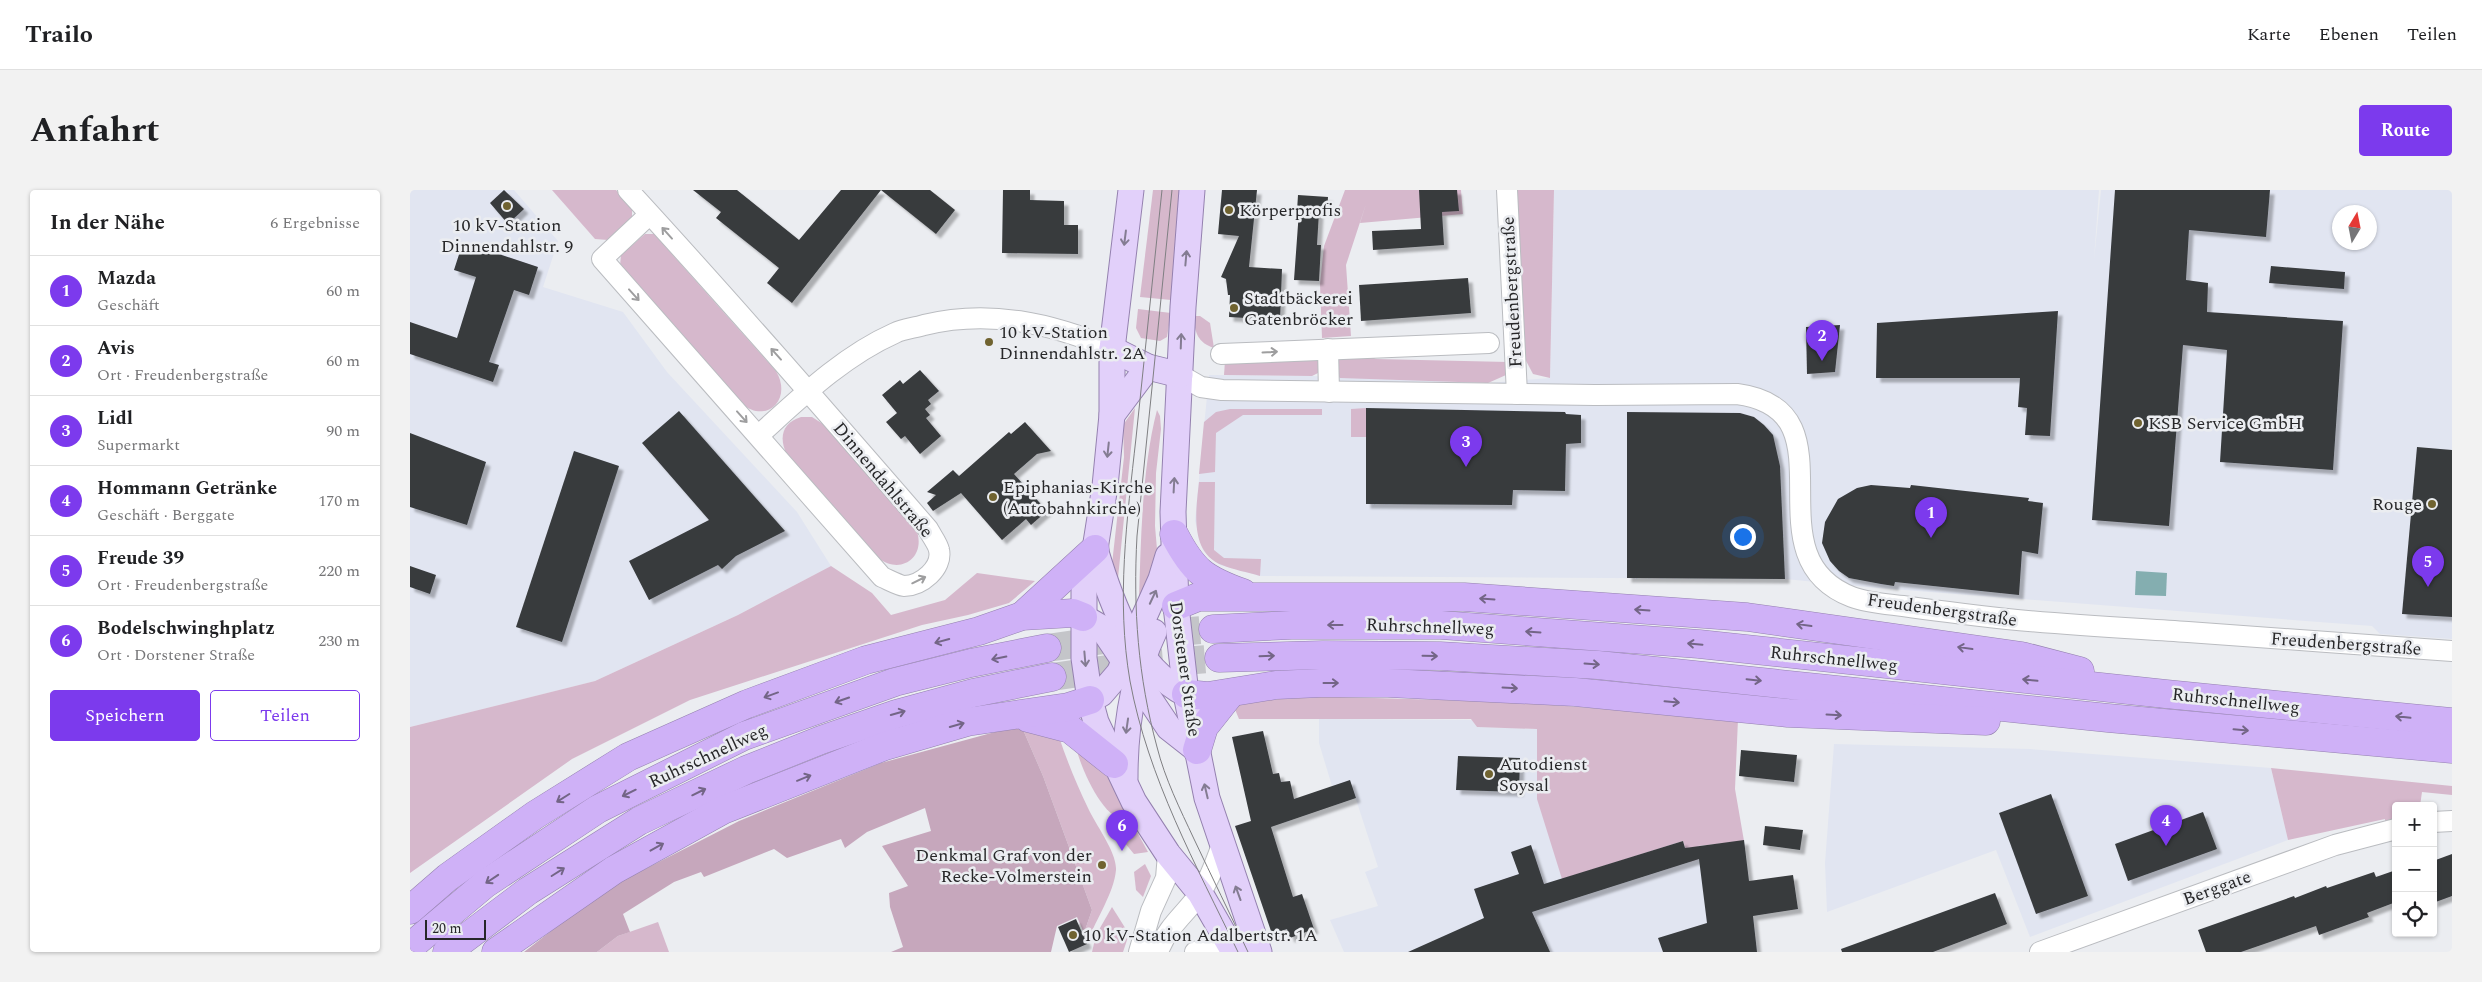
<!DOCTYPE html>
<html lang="de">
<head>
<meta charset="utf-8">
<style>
  :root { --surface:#fff; --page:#f2f2f2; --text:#202124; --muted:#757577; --line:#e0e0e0; --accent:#7c3aed }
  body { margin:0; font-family:Spectral,serif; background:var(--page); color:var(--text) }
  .controls { position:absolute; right:15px; bottom:15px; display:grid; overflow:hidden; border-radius:5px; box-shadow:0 1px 4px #0004 }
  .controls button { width:45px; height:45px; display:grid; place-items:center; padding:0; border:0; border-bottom:1px solid var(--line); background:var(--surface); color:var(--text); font:25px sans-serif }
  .compass { position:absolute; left:1922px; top:15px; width:45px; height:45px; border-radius:50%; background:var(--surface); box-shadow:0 1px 4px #0004; rotate:10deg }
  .scale { position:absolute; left:15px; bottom:12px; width:61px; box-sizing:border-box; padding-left:5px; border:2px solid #272729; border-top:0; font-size:14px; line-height:18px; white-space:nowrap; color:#272729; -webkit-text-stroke:4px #ebedf1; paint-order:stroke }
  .you { position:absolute; left:1332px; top:346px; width:18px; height:18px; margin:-12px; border:4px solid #fff; border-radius:50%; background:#1a73e8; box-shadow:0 0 0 8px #1a73e833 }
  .badge { display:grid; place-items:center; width:32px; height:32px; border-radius:50%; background:var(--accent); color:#fff; font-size:16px; font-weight:700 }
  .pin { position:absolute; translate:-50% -41px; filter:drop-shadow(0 1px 2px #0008) }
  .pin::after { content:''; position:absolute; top:26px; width:18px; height:15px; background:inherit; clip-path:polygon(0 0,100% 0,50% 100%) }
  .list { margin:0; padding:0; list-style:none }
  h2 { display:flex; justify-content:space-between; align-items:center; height:65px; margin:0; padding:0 20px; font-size:21px }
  h2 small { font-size:16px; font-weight:400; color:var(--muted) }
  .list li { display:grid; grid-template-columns:32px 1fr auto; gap:15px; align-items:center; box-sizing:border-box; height:70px; padding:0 20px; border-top:1px solid var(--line) }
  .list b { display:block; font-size:19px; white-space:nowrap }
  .list p { margin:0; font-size:16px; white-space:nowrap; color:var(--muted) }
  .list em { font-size:16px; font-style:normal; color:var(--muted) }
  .actions { display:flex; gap:10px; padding:15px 20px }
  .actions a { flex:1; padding:11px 0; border:1px solid var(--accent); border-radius:5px; text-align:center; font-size:18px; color:var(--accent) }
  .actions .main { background:var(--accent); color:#fff }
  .icon { flex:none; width:28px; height:28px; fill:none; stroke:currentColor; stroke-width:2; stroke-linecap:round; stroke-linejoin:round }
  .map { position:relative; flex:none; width:2042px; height:762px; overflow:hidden; border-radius:5px }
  header { display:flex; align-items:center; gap:30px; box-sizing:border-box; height:70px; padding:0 25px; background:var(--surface); border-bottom:1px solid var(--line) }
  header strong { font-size:24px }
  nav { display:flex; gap:28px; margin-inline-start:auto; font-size:18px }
  .intro { display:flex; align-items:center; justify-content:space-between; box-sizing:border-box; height:120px; padding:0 30px }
  h1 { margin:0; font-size:35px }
  .button { padding:12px 22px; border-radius:5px; background:var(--accent); color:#fff; font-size:18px; font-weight:700 }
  main { display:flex; gap:30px; padding:0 30px }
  aside { flex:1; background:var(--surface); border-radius:5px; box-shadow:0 1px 4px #0004 }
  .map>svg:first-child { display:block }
  .built { fill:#e1e5f1; fill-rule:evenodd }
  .green { fill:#d6b8cc }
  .forest { fill:#c6a7bc }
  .water { fill:#84aeb0 }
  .building { fill:#383b3e; filter:url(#shadow) }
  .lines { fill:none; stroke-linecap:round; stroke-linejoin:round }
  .highway-tunnel { stroke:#c4c5c9; stroke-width:28; stroke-dasharray:28 14; stroke-linecap:butt }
  .minor-casing { stroke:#babcc0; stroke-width:22 }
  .major-casing { stroke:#9481af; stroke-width:27 }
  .highway-casing { stroke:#9481af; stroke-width:29 }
  .minor { stroke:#fff; stroke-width:20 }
  .major { stroke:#e2d0fa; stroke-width:25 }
  .highway { stroke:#cfb1f7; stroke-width:28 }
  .tram { stroke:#7f7f82; stroke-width:1 }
  .oneway { stroke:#9e9e9f }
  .oneway2 { stroke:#847c92 }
  .oneway3 { stroke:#736586 }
  .poi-dot { fill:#706330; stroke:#ebedf1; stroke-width:2 }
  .labels { text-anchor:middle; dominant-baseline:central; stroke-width:5; stroke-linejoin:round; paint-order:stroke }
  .poi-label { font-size:18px; fill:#272729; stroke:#ebedf1; text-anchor:start }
  .street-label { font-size:18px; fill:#272729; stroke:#ebedf1 }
</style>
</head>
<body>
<header>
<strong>Trailo</strong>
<nav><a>Karte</a><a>Ebenen</a><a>Teilen</a></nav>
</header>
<div class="intro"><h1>Anfahrt</h1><a class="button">Route</a></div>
<main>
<aside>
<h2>In der Nähe<small>6 Ergebnisse</small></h2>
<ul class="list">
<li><span class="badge">1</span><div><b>Mazda</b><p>Geschäft</p></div><em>60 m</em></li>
<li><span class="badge">2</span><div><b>Avis</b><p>Ort · Freudenbergstraße</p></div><em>60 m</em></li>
<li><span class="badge">3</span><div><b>Lidl</b><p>Supermarkt</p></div><em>90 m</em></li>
<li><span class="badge">4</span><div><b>Hommann Getränke</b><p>Geschäft · Berggate</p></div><em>170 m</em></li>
<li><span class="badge">5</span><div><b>Freude 39</b><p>Ort · Freudenbergstraße</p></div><em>220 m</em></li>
<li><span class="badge">6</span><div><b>Bodelschwinghplatz</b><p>Ort · Dorstener Straße</p></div><em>230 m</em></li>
</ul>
<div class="actions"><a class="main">Speichern</a><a>Teilen</a></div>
</aside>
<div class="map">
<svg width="2042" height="762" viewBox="0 0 2042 762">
  <defs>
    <filter id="shadow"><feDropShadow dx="4.5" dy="4.5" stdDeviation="1" flood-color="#0004"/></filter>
  </defs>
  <rect width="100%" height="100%" fill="#ebedf1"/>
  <g class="built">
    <polygon points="0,0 104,0 148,51 133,97 213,122 257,182 387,322 421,376 328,425 185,491 0,537"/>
    <path d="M1144,0H1689L1684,70L1691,0H2042V449L1970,444L1962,436L1468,398L1375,389L850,386L810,375L793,360L785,331L799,185L902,186L1078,193L1140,188ZM1930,22H1960V52H1930Z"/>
    <polygon points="909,529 1062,530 1067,537 1128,539 1127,609 1273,651 1280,672 1288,656 1334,651 1347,760 1343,762 934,762 920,730 968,716 955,682 968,677 940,591 922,596 909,553"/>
    <polygon points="1424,554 1620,559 1861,578 1878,650 1620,747 1586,660 1417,722 1415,673"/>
  </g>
  <g class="green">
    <polygon points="142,0 206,0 222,18 222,30 198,50 185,49"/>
    <polygon points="743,0 773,0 761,110 730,107"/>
    <polygon points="935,0 1051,0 1053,24 950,33 956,14 936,75 941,146 912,148 910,94 914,56"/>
    <polygon points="1105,0 1144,0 1140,188 1123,184 1113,165"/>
    <path d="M235,44H244L366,181C383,210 356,234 332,214L210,76L211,65Z"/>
    <polygon points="728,119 761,123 757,147 750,151 731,148 726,138"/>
    <path d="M784,126H790L800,133L804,158C788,153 784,142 784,126Z"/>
    <polygon points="952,163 966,169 1098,172 1096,185 1078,193 930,188 925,184 925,166"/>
    <polygon points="909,167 912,178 908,183 902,186 814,185 815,171"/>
    <polygon points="725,218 708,388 705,387 702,374 714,267 713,235"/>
    <polygon points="956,218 956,247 941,247 941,219"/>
    <polygon points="820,219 912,219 912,225 833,225 806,243 805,282 789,284 794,232 806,222"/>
    <path d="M747,220L750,226L751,239L746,283L745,336L748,371L729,408C731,348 732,278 747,220Z"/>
    <path d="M391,227H402L413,234L506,339C517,366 492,386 468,368L377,265C369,249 371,233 391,227Z"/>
    <path d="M789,292H805L804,360L814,368L851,369L850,386C837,382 824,380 812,375C779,362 786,320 789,292Z"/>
    <polygon points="421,376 462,403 481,425 535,410 567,383 625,391 599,413 558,425 512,435 280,510 162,569 0,683 0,537 185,491 328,425"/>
    <polygon points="895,506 1103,512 1328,529 1325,599 1334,651 1288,656 1289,669 1280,672 1273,651 1152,689 1127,609 1127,539 1067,537 1061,529 829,529 824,517 833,513"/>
    <path d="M611,535L649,547C657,571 667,595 678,618C685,634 707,662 706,680C704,703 686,729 678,751L674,743L682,720L633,586Z"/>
    <path d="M665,554L698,578L722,631C694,636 670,576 665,554Z"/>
    <polygon points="1861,578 2042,596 2042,605 2012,602 2010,616 1986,616 1986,630 1975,632 1975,629 1878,650"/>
    <polygon points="703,634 726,640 738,662 724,664 714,652"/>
    <polygon points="735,674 741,686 733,707 726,700 724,682"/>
    <polygon points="702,717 719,744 713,762 682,762 686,745"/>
    <polygon points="248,732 259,762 187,762 208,746"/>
  </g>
  <polygon class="forest" points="611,535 633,586 682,720 674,743 667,727 647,736 641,762 481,762 493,757 480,717 479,703 498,696 472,656 521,641 515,618 457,642 435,658 431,649 377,668 364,659 294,687 291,682 264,692 213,724 220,742 208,746 187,762 114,762 194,700 329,631 471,573"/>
  <polygon class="water" points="1726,381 1757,383 1756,406 1725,405"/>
  <g class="building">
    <polygon points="94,0 114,19 98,34 80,13"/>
    <polygon points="283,0 327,0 389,50 431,0 520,0 545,20 526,44 471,0 382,113 357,93 369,78 306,28 311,22"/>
    <polygon points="593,0 620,0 620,10 654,11 654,35 668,35 668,64 592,63"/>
    <polygon points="812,0 847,0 839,77 872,79 870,130 819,127 820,105 818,105 816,89 811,87 829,46 808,44"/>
    <polygon points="1009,0 1047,0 1049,21 1032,22 1034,55 963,60 962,41 1011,39"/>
    <polygon points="1705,0 1860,0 1856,47 1779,40 1776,90 1798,93 1797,122 1933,131 1923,280 1810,272 1817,160 1773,155 1759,336 1682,330"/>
    <polygon points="888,5 918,7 917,22 909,22 907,55 911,55 909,91 884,90 889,21 887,21"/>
    <polygon points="53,52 128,77 119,105 104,100 79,172 89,175 83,192 0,164 0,132 47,148 66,87 44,80"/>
    <polygon points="1861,76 1935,82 1934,99 1859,93"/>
    <polygon points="1058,88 1061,123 951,131 949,95"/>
    <polygon points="1648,121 1640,246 1615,245 1617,218 1608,217 1610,188 1466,188 1467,133"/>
    <polygon points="1430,135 1425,182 1397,184 1396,137"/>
    <polygon points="510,180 529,201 518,210 521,214 515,219 520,225 516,228 531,246 510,264 495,246 491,249 476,232 487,223 472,205 490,190 493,194"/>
    <polygon points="956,218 1155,222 1156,224 1171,225 1171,253 1156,254 1155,301 1103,300 1102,315 956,314"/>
    <polygon points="269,221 375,341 326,366 312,379 308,375 239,410 219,371 299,330 232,253"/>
    <polygon points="1217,222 1330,223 1344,227 1354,235 1363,245 1370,276 1375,389 1217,388"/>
    <polygon points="615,232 641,261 627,264 604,284 637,321 621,335 616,329 592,350 551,303 523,321 517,313 526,305 517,302 543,280 549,286 599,242 601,244"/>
    <polygon points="0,243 76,272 57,335 0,317"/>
    <polygon points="2007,257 2042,260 2042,427 1992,424"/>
    <polygon points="164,261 209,276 152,452 106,437"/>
    <polygon points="1461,295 1500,298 1501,295 1619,308 1618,311 1633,313 1628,364 1612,361 1609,405 1485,392 1484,396 1471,394 1439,388 1429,381 1420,371 1412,353 1415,332 1428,309 1447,298"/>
    <polygon points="0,376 26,385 20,404 0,397"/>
    <polygon points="853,541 863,584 869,583 871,592 880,591 884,609 940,590 946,608 861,637 883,707 892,704 904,739 880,748 877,739 862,744 825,636 841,631 822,547"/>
    <polygon points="1331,560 1387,565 1384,592 1329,586"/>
    <polygon points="1048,566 1110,568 1109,602 1046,600"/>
    <polygon points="1641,604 1678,706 1626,724 1589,623"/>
    <polygon points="1793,622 1807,659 1718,691 1705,654"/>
    <polygon points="1355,636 1393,640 1390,660 1353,655"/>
    <polygon points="1334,650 1339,691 1383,685 1388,719 1343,726 1347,762 1253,762 1248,748 1297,733 1289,669 1122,722 1140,762 998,762 1074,728 1064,699 1109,684 1101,662 1121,655 1134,694 1273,651 1275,658"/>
    <polygon points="2042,664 2042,706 2023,713 2023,671"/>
    <polygon points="1986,680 1986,712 1957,723 1959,727 1909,745 1906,736 1831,762 1796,762 1788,740 1884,706 1885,708 1916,696 1917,698 1964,682 1966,687"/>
    <polygon points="1585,703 1597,734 1523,762 1432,762 1431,759"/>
    <polygon points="666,729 677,754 659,762 648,737"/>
  </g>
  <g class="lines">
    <g class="highway-tunnel">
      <polyline points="637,458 722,446 803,439"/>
      <polyline points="642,487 725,475 809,468"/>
    </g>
    <g class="minor-casing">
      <g id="minor">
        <path d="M218,0C320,111 419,225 518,339C521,345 528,354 529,360C533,378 511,396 494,396C488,395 479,390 472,387L192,69L240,24"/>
        <polyline points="1097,0 1107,204"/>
        <polyline points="918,159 919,202"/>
        <polyline points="811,164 1079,153"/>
        <path d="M770,185L791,197L812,200L1185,205L1327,204C1449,220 1335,366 1442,407C1458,413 1477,414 1493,416C1528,421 1562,425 1597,429C1657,435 1718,438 1778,442C1866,448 1954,455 2042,461"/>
        <path d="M349,245C390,208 433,166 485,143C493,139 504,138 514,135C579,119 641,133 702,159"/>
        <polyline points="2023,632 2042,631"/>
        <polyline points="729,762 741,721 756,688 758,664"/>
        <path d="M748,762C758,735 776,724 791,702C801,687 806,671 812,655"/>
        <polyline points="785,762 800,757 817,762"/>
        <polyline points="1630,762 1925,655 1986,639"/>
      </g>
    </g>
    <g class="major-casing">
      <g id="major">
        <polyline points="721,0 702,159 702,225 695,296 685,359 674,401 674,468 680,510 686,532 724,612 758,664 790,703 824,762"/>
        <polyline points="782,0 773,117 763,322 766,416 776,504 797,608 849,762"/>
        <polyline points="702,159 738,177 770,185"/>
        <polyline points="702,225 738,177"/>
        <path d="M685,359C701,412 723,477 776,504"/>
        <polyline points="673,427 692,438 759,538 787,560"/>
        <polyline points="680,510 691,504 709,483 751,389 758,366"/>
        <path d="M715,588C715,538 722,488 744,442"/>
      </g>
    </g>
    <g class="highway-casing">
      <g id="highway">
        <path d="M764,344C783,381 794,389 833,403"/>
        <polyline points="766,416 788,407 1054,407 1337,427 1612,466 1670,481"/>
        <polyline points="612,426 685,359"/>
        <polyline points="803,439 881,435 1031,435 1289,454 1756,504 2042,532"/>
        <polyline points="809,468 913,465 1030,466 1188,475 1698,528 2042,559"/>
        <polyline points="776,504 798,506 866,495 910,493 978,493 1165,502 1378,523 1576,531"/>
        <polyline points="618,528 660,539 704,574"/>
        <polyline points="787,560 794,537 821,503"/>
        <polyline points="0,720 38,687 125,625 218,567 337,514 456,470 569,441 612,426 663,423 673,427"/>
        <polyline points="0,757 75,694 188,619 334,546 485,492 561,473 637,458"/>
        <polyline points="37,762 118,701 229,631 336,580 411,550 486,524 563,503 642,487"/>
        <polyline points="86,762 204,680 313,620 475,556 557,532 658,517 680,510"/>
      </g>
    </g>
    <use href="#minor" class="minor"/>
    <use href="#major" class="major"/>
    <use href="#highway" class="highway"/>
    <g class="tram">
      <path d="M752,0C743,82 735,165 726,248C717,329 706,410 720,491C738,588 786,675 828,762"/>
      <path d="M762,0L727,346C723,419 728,487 747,557C755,589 770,619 784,649C802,687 820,724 838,762"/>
    </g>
  </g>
  <defs><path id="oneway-shaft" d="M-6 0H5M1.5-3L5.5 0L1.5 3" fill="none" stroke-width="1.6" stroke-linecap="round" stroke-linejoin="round" transform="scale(1.25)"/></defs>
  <g class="oneway">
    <use href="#oneway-shaft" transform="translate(257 43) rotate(-132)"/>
    <use href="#oneway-shaft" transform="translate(224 105) rotate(48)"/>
    <use href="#oneway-shaft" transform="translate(860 162) rotate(-3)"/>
    <use href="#oneway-shaft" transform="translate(366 164) rotate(-132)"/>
    <use href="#oneway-shaft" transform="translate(332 227) rotate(48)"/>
    <use href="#oneway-shaft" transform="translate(509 390) rotate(-26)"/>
  </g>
  <g class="oneway2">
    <use href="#oneway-shaft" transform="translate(715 48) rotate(97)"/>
    <use href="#oneway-shaft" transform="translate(776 68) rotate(-85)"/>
    <use href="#oneway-shaft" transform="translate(771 151) rotate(-88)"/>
    <use href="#oneway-shaft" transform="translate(698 260) rotate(96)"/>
    <use href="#oneway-shaft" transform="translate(764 295) rotate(-87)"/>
    <use href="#oneway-shaft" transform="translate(743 407) rotate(-65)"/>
    <use href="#oneway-shaft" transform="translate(675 469) rotate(85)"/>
    <use href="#oneway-shaft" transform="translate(717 536) rotate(98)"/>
    <use href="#oneway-shaft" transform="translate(796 601) rotate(-103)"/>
    <use href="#oneway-shaft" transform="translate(828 703) rotate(-110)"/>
  </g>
  <g class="oneway3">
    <use href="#oneway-shaft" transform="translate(1077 409) rotate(-176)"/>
    <use href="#oneway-shaft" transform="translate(1232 420) rotate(-176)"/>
    <use href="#oneway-shaft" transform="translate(925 435) rotate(-180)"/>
    <use href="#oneway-shaft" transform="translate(1394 435) rotate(-172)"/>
    <use href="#oneway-shaft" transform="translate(1123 442) rotate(-176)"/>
    <use href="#oneway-shaft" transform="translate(532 451) rotate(165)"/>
    <use href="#oneway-shaft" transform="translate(1285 454) rotate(-175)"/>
    <use href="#oneway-shaft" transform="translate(1555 458) rotate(-172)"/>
    <use href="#oneway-shaft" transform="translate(857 466) rotate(-2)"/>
    <use href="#oneway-shaft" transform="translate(1020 466) rotate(1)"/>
    <use href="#oneway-shaft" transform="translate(589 468) rotate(169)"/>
    <use href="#oneway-shaft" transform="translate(1182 474) rotate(4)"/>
    <use href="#oneway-shaft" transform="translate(1344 490) rotate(6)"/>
    <use href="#oneway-shaft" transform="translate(1620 490) rotate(-174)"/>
    <use href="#oneway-shaft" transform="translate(921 493)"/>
    <use href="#oneway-shaft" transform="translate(1100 498) rotate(3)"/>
    <use href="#oneway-shaft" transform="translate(361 505) rotate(160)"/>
    <use href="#oneway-shaft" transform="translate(432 510) rotate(161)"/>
    <use href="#oneway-shaft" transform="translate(1262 512) rotate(5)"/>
    <use href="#oneway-shaft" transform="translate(488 523) rotate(-16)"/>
    <use href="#oneway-shaft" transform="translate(1424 525) rotate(3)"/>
    <use href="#oneway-shaft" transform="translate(1993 527) rotate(-174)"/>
    <use href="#oneway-shaft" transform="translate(547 535) rotate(-16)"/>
    <use href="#oneway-shaft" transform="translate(1831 540) rotate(5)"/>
    <use href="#oneway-shaft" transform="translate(394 588) rotate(-22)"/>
    <use href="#oneway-shaft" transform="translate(289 602) rotate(-26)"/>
    <use href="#oneway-shaft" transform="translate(219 603) rotate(154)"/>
    <use href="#oneway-shaft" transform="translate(153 608) rotate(148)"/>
    <use href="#oneway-shaft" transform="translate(247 657) rotate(-29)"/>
    <use href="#oneway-shaft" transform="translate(148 682) rotate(-32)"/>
    <use href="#oneway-shaft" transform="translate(82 689) rotate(146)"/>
  </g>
  <g class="poi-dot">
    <circle cx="97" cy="16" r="5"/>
    <circle cx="819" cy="20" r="5"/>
    <circle cx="824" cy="118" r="5"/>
    <circle cx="579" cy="152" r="5"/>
    <circle cx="1728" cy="233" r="5"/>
    <circle cx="583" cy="307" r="5"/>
    <circle cx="2022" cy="314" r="5"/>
    <circle cx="1079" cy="584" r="5"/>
    <circle cx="692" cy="675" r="5"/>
    <circle cx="663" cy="745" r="5"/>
  </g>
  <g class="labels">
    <g class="poi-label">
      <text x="829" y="20">Körperprofis</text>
      <text x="97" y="35" text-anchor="middle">10 kV-Station<tspan x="97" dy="21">Dinnendahlstr. 9</tspan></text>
      <text x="834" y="108">Stadtbäckerei<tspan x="834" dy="21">Gatenbröcker</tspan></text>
      <text x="589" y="142">10 kV-Station<tspan x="589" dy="21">Dinnendahlstr. 2A</tspan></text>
      <text x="1738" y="233">KSB Service GmbH</text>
      <text x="593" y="297">Epiphanias-Kirche<tspan x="593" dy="21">(Autobahnkirche)</tspan></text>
      <text x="2012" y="314" text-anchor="end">Rouge</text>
      <text x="1089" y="574">Autodienst<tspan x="1089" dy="21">Soysal</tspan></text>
      <text x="682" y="665" text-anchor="end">Denkmal Graf von der<tspan x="682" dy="21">Recke-Volmerstein</tspan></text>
      <text x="673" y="745">10 kV-Station Adalbertstr. 1A</text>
    </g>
    <g class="street-label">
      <text transform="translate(1102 102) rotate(-93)">Freudenbergstraße</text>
      <text transform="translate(473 290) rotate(50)">Dinnendahlstraße</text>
      <text transform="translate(1532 420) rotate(8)">Freudenbergstraße</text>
      <text transform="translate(1020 437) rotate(2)">Ruhrschnellweg</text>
      <text transform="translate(1936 454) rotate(4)">Freudenbergstraße</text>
      <text transform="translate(1424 469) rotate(6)">Ruhrschnellweg</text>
      <text transform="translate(775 479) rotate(82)">Dorstener Straße</text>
      <text transform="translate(1826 511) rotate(6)">Ruhrschnellweg</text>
      <text transform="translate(298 566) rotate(-25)">Ruhrschnellweg</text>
      <text transform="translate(1807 698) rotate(-20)">Berggate</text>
    </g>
  </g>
</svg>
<div class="controls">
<button>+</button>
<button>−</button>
<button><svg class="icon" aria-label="locate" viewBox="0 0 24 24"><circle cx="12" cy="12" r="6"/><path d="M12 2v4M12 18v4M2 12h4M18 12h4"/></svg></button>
</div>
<svg class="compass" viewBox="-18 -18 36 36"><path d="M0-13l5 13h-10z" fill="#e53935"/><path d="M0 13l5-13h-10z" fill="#757577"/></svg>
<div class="scale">20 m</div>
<div class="you"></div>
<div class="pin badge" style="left:1521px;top:348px">1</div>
<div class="pin badge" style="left:1412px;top:171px">2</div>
<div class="pin badge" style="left:1056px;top:277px">3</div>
<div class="pin badge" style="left:1756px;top:656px">4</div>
<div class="pin badge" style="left:2018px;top:397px">5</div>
<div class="pin badge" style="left:712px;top:661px">6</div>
</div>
</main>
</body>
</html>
